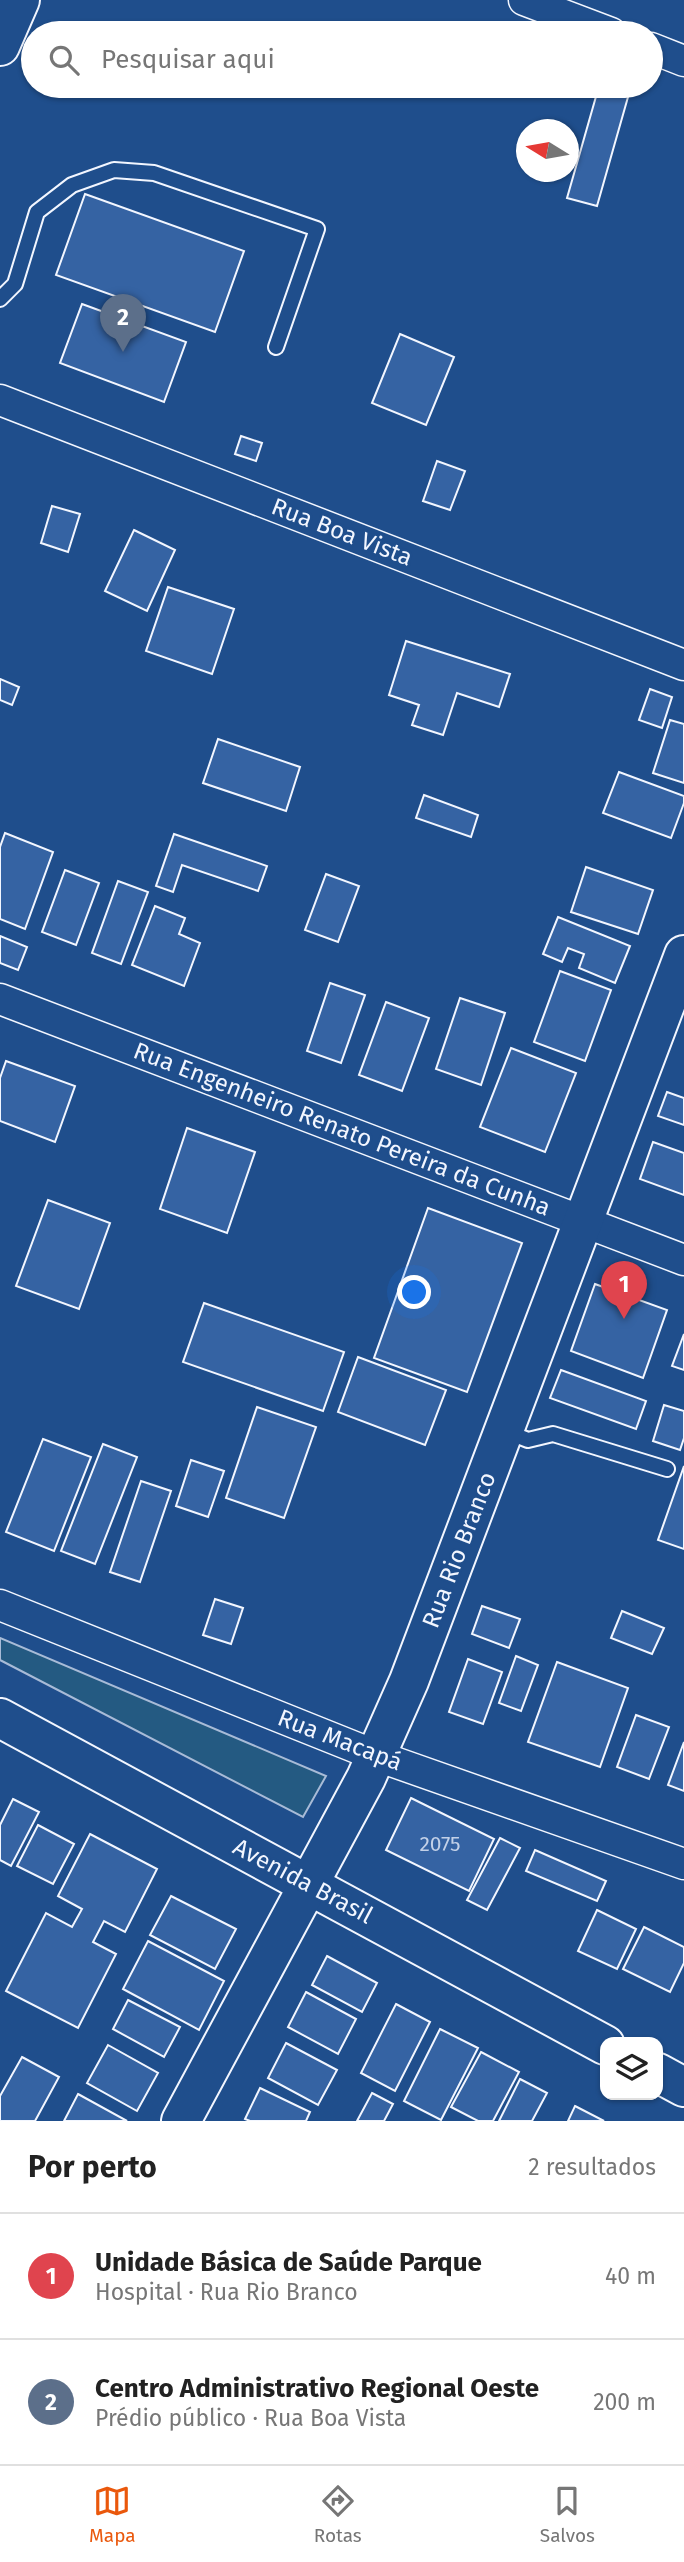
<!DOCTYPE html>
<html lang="pt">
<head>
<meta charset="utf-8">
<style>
  :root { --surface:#fff; --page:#f2f2f2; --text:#222; --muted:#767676; --line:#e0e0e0; --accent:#ea580c }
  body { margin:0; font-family:"Fira Sans",sans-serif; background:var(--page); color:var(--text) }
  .controls { position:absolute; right:21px; bottom:21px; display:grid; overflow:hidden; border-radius:14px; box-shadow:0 2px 5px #0004 }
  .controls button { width:63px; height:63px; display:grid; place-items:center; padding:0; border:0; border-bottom:2px solid var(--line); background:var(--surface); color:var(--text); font:35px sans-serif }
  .compass { position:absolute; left:516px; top:119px; width:63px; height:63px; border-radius:50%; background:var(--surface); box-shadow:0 2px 5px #0004; rotate:281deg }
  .you { position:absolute; left:415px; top:1293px; width:24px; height:24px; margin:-18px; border:5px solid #fff; border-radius:50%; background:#1a73e8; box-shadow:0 0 0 10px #1a73e833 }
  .badge { display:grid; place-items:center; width:46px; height:46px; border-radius:50%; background:var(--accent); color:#fff; font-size:23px; font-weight:700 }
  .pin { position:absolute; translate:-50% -58px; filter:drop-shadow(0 2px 4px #0008) }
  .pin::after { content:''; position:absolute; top:37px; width:24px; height:21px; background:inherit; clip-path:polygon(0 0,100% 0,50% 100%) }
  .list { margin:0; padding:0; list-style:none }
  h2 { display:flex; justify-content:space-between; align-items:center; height:91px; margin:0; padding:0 28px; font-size:30px }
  h2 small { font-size:23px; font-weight:400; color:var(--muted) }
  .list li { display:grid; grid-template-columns:46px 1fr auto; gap:21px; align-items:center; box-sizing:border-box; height:126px; padding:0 28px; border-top:2px solid var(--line) }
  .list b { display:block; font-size:26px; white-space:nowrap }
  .list p { margin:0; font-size:23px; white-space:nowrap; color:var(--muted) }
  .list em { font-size:23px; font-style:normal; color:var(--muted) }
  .icon { flex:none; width:38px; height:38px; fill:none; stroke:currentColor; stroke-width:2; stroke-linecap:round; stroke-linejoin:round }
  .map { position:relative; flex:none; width:684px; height:2121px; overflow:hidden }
  .search { position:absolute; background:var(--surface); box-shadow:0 2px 5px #0004; left:21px; right:21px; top:21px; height:77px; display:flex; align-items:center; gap:18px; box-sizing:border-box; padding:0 24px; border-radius:38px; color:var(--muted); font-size:26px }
  .sheet { height:343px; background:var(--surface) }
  nav { display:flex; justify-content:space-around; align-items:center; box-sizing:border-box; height:98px; border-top:2px solid var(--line); background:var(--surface); font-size:19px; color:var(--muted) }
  nav a { display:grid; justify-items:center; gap:4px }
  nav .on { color:var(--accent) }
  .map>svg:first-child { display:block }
  .green { fill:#245a82; stroke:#a8bbd7; stroke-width:2 }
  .building { fill:#3563a3; stroke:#f2f6ff; stroke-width:2 }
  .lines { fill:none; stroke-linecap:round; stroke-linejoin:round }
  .lane-casing { stroke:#f2f6ff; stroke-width:18 }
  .street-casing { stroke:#f2f6ff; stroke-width:33 }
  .secondary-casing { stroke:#f2f6ff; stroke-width:42 }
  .highway-casing { stroke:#f2f6ff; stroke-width:42 }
  .lane { stroke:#1f4e8c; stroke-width:14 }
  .street { stroke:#1f4e8c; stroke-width:30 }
  .secondary { stroke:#1f4e8c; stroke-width:38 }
  .highway { stroke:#1f4e8c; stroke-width:38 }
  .labels { text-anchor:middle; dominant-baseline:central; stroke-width:5; stroke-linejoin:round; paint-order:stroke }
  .number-label { font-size:21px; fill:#c3d1e8 }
  .street-label { font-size:24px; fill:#f2f6ff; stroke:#1f4e8c }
</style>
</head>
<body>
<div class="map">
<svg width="684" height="2121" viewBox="0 0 684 2121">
  <rect width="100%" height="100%" fill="#1f4e8c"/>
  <polygon class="green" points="0,1638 326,1776 303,1817 0,1660"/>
  <g class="building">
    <polygon points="599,86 614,86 630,90 597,206 567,198"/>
    <polygon points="85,194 244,251 215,332 56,275"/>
    <polygon points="82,304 186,342 164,402 60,363"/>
    <polygon points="400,334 454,357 426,425 372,403"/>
    <polygon points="241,436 262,443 256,461 235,454"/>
    <polygon points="437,461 465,471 450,510 423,501"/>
    <polygon points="52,506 80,514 68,552 41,543"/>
    <polygon points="134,530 175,550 147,611 105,591"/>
    <polygon points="168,587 234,609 212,674 146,651"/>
    <polygon points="406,641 510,674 499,707 457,693 443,735 412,725 419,705 389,695"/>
    <polygon points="0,679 19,687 12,705 0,700"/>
    <polygon points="650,689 672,697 662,728 639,720"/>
    <polygon points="670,720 684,724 684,783 653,773"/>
    <polygon points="218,739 300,767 286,811 203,783"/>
    <polygon points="619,772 684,796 684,803 671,838 603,813"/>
    <polygon points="424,795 478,815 471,837 416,818"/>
    <polygon points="5,833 53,852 25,929 0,919 0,847"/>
    <polygon points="174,834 267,866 258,891 182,865 173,892 156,886"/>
    <polygon points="586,867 653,890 638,934 571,912"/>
    <polygon points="65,870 99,883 76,945 42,932"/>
    <polygon points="326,874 359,886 338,942 305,930"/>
    <polygon points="118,881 148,892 121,964 92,953"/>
    <polygon points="155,906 185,918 179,934 200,943 184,986 132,965"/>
    <polygon points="558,917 630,946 615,983 579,968 584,954 568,948 562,962 543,954"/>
    <polygon points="0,936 27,947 18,970 0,963"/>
    <polygon points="560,971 611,990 585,1061 534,1042"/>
    <polygon points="330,983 365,995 341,1063 307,1051"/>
    <polygon points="460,998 505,1013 481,1085 436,1069"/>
    <polygon points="386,1002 429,1018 402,1091 359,1075"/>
    <polygon points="511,1048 576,1073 545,1152 480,1127"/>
    <polygon points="6,1061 75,1086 55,1142 0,1121 0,1078"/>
    <polygon points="667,1092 684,1098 684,1125 658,1116"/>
    <polygon points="187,1128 255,1152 227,1233 160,1209"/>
    <polygon points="653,1142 684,1153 684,1195 640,1179"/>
    <polygon points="48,1200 110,1223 79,1309 16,1286"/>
    <polygon points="428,1208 522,1243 467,1392 374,1358"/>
    <polygon points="595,1284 667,1310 643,1378 571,1351"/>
    <polygon points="204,1303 344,1352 323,1411 183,1362"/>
    <polygon points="684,1334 684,1370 672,1366"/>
    <polygon points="358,1357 446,1390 425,1445 338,1412"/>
    <polygon points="561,1370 646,1401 636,1429 550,1398"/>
    <polygon points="664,1405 684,1411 684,1438 680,1450 653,1441"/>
    <polygon points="257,1407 316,1427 284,1518 226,1498"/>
    <polygon points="43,1439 91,1457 54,1551 6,1532"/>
    <polygon points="103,1444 137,1457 95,1564 61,1551"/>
    <polygon points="191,1460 224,1471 208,1517 176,1506"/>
    <polygon points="684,1466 684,1549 658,1540"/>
    <polygon points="141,1481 171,1491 140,1582 110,1572"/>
    <polygon points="215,1599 243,1608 231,1644 203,1635"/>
    <polygon points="482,1606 520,1619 509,1648 472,1634"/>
    <polygon points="622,1611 664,1628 652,1654 611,1638"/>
    <polygon points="516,1656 538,1665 521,1711 499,1703"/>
    <polygon points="468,1659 502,1672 483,1724 449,1712"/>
    <polygon points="557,1662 628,1688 600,1767 528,1742"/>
    <polygon points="636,1715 669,1727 649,1779 617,1767"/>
    <polygon points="684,1742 684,1791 668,1785"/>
    <polygon points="411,1798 494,1839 469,1891 386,1850"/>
    <polygon points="13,1799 39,1812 11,1866 0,1860 0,1825"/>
    <polygon points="38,1825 74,1844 53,1884 17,1866"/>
    <polygon points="90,1834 157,1869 125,1932 104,1921 93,1942 116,1954 78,2028 6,1991 46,1913 72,1927 82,1909 58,1896"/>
    <polygon points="500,1838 520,1848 487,1910 467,1900"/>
    <polygon points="535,1850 606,1881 597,1901 526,1871"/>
    <polygon points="171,1896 236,1929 215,1969 150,1935"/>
    <polygon points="597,1910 636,1929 617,1969 578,1951"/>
    <polygon points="644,1927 684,1947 684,1963 670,1992 623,1969"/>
    <polygon points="148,1941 224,1981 199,2030 123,1989"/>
    <polygon points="327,1956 377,1983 362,2012 312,1985"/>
    <polygon points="306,1992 356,2019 338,2054 288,2027"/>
    <polygon points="128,2000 180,2027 164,2057 113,2029"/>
    <polygon points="396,2004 430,2022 395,2091 361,2073"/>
    <polygon points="440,2029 478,2048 441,2120 404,2101"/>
    <polygon points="286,2043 337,2070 318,2105 268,2078"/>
    <polygon points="108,2045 158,2073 137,2111 87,2083"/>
    <polygon points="481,2052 519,2072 493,2121 478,2121 451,2107"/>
    <polygon points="22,2057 59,2077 35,2121 0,2121 0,2096"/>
    <polygon points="520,2079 547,2093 532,2121 499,2121"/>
    <polygon points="260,2088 310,2112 306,2121 250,2121 245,2119"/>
    <polygon points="372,2093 393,2104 384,2121 357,2121"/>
    <polygon points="78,2094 127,2121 64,2121"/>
    <polygon points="575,2106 604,2121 568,2121"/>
  </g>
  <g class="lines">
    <g class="lane-casing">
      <g id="lane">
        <polyline points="0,299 15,284 37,212 72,185 114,170 154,173 317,229 276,347"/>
        <polyline points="505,1431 528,1440 553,1434 667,1469"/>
      </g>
    </g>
    <g class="street-casing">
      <g id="street">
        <polyline points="524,0 611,33"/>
        <polyline points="651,48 684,61"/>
        <polyline points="0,400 684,665"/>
        <polyline points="0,999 684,1260"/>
        <polyline points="0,1605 377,1756 684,1864"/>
      </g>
    </g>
    <g class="secondary-casing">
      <g id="secondary">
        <polyline points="0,1718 605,2045"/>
        <polyline points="658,2073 684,2087"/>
        <polyline points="181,2121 366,1778 409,1681 684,955"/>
      </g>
    </g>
    <g class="highway-casing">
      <polyline id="highway" points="0,46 20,0"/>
    </g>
    <use href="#lane" class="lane"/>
    <use href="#street" class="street"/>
    <use href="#secondary" class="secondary"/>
    <use href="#highway" class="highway"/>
  </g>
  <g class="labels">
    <g class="number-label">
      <text x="440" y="1844">2075</text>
    </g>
    <g class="street-label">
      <text transform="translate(342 532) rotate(21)">Rua Boa Vista</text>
      <text transform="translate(342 1129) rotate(21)">Rua Engenheiro Renato Pereira da Cunha</text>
      <text transform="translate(459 1550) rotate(-69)">Rua Rio Branco</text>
      <text transform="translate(340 1740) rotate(21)">Rua Macapá</text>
      <text transform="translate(303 1881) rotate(28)">Avenida Brasil</text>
    </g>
  </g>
</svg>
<div class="controls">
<button><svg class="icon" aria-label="layers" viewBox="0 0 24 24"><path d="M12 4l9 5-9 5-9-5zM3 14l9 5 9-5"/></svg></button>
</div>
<svg class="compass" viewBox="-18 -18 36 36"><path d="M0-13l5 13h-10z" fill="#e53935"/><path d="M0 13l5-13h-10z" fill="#767676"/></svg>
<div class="you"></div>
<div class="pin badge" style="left:624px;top:1319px;background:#e0444e">1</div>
<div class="pin badge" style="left:123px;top:352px;background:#5c6f8a">2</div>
<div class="search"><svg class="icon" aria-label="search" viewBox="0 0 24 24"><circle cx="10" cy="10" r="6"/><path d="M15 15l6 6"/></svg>Pesquisar aqui</div>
</div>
<section class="sheet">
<h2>Por perto<small>2 resultados</small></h2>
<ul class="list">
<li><span class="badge" style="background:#e0444e">1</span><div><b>Unidade Básica de Saúde Parque</b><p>Hospital · Rua Rio Branco</p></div><em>40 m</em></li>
<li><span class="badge" style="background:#5c6f8a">2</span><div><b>Centro Administrativo Regional Oeste</b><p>Prédio público · Rua Boa Vista</p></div><em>200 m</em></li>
</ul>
</section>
<nav>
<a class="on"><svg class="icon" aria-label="map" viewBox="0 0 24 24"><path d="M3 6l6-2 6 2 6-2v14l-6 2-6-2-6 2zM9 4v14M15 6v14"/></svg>Mapa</a>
<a><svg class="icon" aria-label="directions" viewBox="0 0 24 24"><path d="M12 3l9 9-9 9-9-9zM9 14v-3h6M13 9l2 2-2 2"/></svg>Rotas</a>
<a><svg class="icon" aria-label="saved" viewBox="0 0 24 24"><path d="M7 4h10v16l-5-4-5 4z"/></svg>Salvos</a>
</nav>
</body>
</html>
